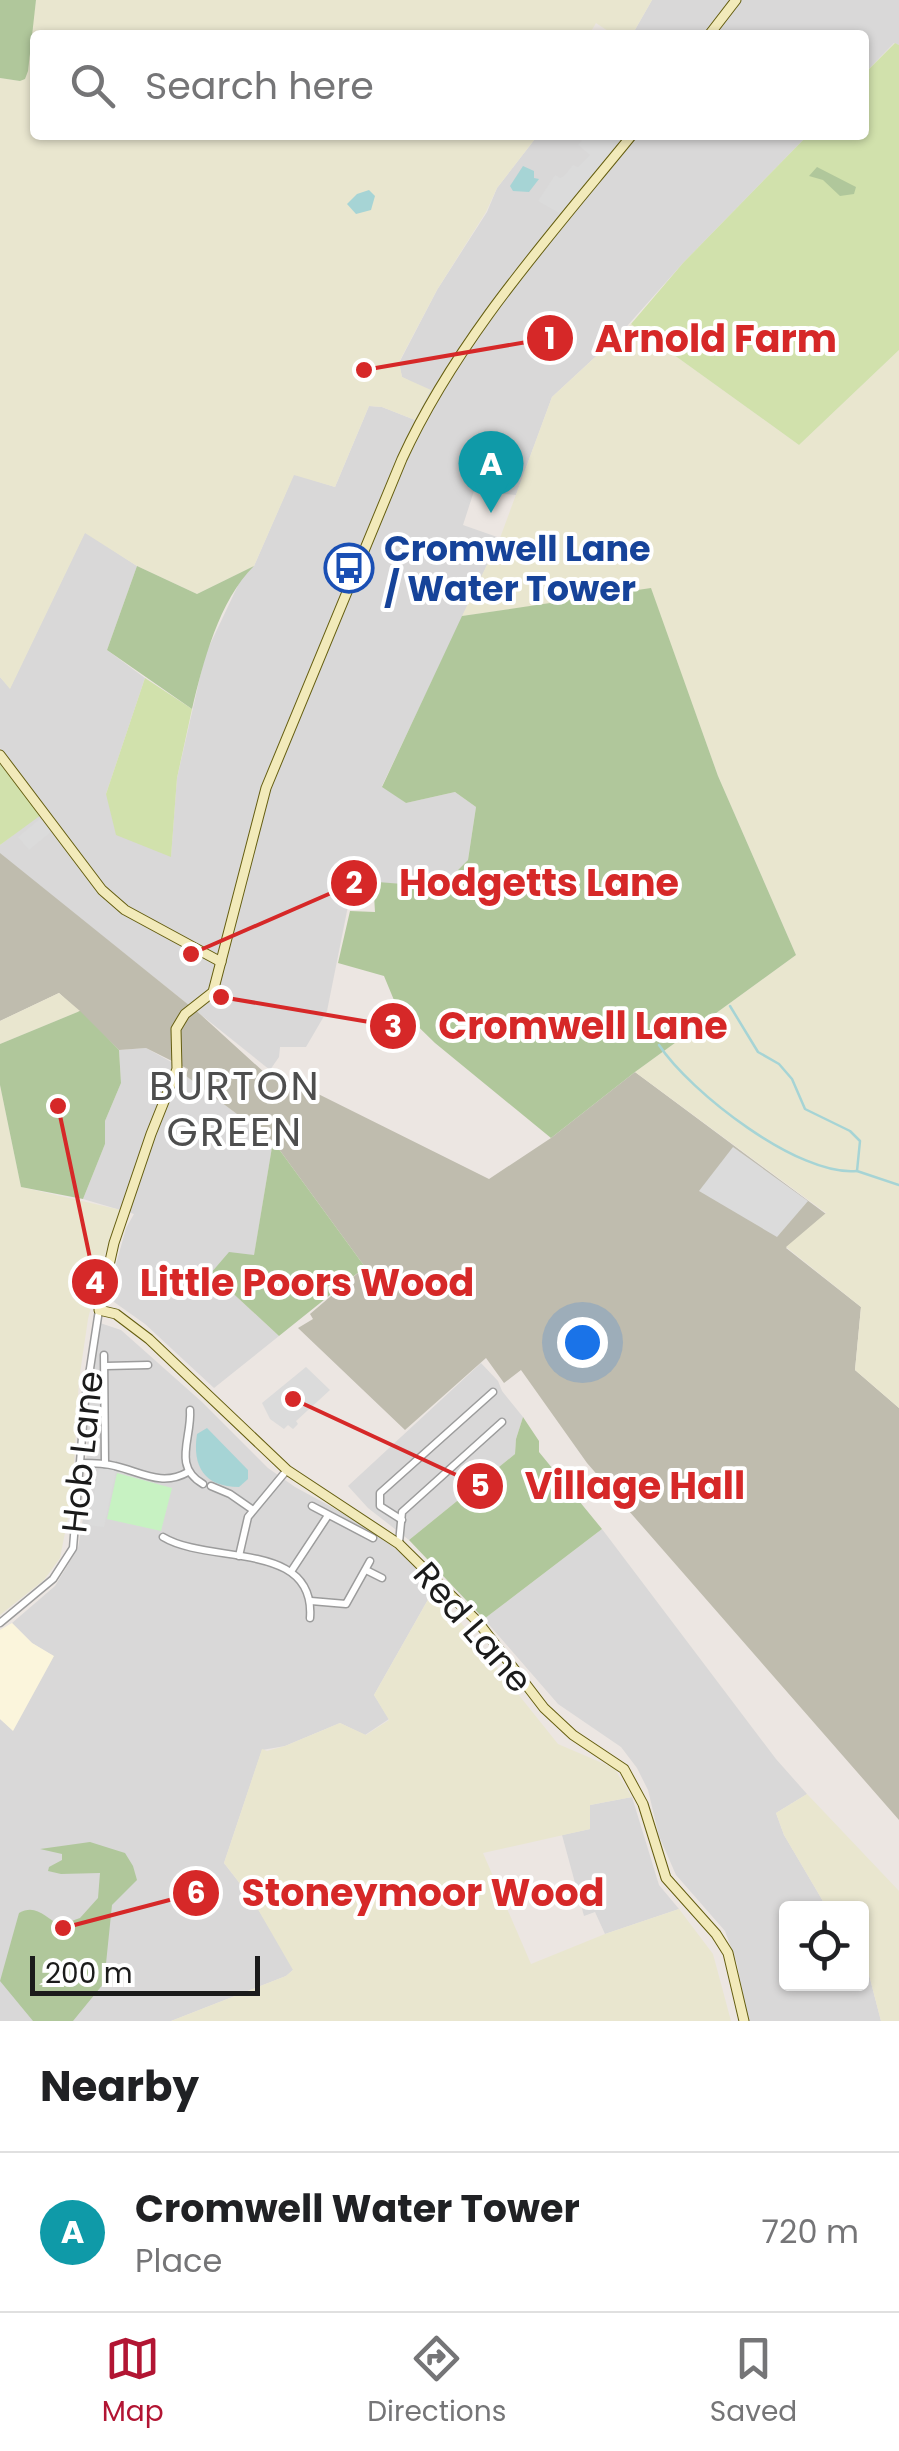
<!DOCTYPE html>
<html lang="en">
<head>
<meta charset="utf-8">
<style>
  :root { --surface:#fff; --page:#f2f2f2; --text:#202124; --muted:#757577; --line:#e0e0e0; --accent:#b21533 }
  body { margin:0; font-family:Poppins,sans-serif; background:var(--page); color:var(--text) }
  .controls { position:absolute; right:30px; bottom:30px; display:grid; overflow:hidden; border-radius:10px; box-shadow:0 2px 8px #0004 }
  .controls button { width:90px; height:90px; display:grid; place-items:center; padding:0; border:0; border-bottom:2px solid var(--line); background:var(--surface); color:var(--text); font:50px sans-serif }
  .scale { position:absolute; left:30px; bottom:25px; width:230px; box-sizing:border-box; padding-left:10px; border:5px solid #1b1b1b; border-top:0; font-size:28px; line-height:35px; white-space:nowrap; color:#1b1b1b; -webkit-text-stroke:8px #fff; paint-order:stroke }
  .you { position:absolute; left:582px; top:1342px; width:35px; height:35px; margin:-25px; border:8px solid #fff; border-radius:50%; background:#1a73e8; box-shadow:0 0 0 15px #1a73e833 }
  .badge { display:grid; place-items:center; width:65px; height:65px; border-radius:50%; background:var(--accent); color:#fff; font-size:32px; font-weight:700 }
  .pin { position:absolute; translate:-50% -82px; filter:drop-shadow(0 2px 5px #0008) }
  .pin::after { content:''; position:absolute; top:52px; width:35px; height:30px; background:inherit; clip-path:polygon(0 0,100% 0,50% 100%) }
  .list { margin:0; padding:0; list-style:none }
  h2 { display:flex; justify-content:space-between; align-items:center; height:130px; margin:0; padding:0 40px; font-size:42px }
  h2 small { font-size:32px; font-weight:400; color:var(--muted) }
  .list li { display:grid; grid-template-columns:65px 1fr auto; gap:30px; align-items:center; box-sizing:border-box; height:160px; padding:0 40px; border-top:2px solid var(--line) }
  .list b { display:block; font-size:38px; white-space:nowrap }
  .list p { margin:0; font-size:32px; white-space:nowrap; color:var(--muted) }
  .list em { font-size:32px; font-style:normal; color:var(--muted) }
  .icon { flex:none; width:55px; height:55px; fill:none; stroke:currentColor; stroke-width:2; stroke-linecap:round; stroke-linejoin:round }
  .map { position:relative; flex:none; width:899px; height:2021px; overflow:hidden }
  .search { position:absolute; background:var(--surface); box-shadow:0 2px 8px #0004; left:30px; right:30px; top:30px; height:110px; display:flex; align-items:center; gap:25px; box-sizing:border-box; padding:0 35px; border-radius:10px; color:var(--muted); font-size:38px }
  .sheet { height:290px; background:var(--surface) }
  nav { display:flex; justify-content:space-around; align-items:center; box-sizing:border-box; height:140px; border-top:2px solid var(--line); background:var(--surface); font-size:28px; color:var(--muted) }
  nav a { display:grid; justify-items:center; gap:5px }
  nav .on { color:var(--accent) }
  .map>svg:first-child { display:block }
  .residential { fill:#d9d8d8 }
  .education { fill:#fbf5dc }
  .construction { fill:#bfbcae }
  .farmland { fill:#e9e6cf }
  .grass { fill:#d1e1ac }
  .forest { fill:#b0c79b }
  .park { fill:#c7f2c2 }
  .parking { fill:#dbdbdb }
  .water { fill:#a6d4d5 }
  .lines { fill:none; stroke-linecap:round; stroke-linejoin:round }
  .stream { stroke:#a6d4d5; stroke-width:2.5 }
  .street-casing { stroke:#9c9c9c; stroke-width:9 }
  .secondary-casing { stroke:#655e10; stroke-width:11 }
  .street { stroke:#fff; stroke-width:6 }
  .secondary { stroke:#f2eaba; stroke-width:9 }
  .labels { text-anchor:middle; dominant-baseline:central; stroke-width:8; stroke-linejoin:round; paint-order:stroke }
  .transit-label { font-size:35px; font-weight:bold; fill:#164399; stroke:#fff; text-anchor:start }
  .street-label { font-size:35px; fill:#1b1b1b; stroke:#fff }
  .quarter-label { font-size:40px; letter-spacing:2.5px; fill:#4e4e4e; stroke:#fff }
  .leader { fill:none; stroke:#d62828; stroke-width:4 }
  .callout-dot { fill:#d62828; stroke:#fff; stroke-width:4 }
  .mark-label { font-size:30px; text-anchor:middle; font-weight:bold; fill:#fff }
  .callout-label { font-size:38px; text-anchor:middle; font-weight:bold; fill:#d62828; stroke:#fff; stroke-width:8; stroke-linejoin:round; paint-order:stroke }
</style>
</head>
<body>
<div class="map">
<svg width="899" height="2021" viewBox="0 0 899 2021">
  <rect width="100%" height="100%" fill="#ece6e2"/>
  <g class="residential">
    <polygon points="652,0 899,0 899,45 894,43 864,74 864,35 632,35"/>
    <polygon points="538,135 808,135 683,263 620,334 552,397 516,495 474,491 463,525 500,538 382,786 406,803 455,792 476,807 468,860 441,887 353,881 327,1011 306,1047 280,1047 279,1057 270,1070 0,854 0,845 47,809 0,748 0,677 10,688 85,532 137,566 107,650 145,678 106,794 171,856 177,778 205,655 241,579 254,566 294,474 335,487 369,406 382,407 415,420 408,380 402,377 399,363 437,290 487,212 497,188"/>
    <polygon points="146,1048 175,1064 186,1076 273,1141 254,1256 211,1273 279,1336 214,1388 145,1324 107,1297 126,1228 134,1214 83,1199 105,1144 105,1121 121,1083 119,1050"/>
    <polygon points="100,1323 121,1330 202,1402 268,1468 295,1487 359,1522 408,1558 434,1589 374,1695 389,1719 365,1735 340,1723 285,1746 262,1750 224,1863 252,1899 294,1969 286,1976 171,2021 0,2021 0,1719 13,1730 53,1656 32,1643 12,1623 55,1586 78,1548 91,1471 86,1470 88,1414 91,1369"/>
    <polygon points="481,1363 498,1381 502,1391 523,1417 516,1439 515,1454 409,1540 368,1508 348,1486"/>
    <polygon points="602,1529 776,1759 807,1794 776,1813 784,1835 827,1908 786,1908 786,1984 862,1984 862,1948 881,2021 748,2021 737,1964 725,1931 676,1875 659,1836 648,1790 637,1768 621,1747 558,1704 484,1619"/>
    <polygon points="632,1797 659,1885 679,1909 605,1934 595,1912 584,1916 562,1835 590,1829 590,1805"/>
  </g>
  <polygon class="education" points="12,1623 32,1643 54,1656 13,1731 0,1719 0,1630"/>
  <polygon class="construction" points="0,853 200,1014 266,1074 270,1070 489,1179 551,1138 635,1072 826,1214 786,1248 861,1307 855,1370 899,1408 899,1820 587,1463 521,1370 504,1383 486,1358 405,1430 298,1328 313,1319 310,1314 365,1267 273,1141 186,1076 188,1069 146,1048 119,1050 59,993 0,1021"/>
  <g class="farmland">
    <polygon points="36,0 652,0 632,35 614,35 596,23 589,35 35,35 35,135 538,135 497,188 486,212 437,290 399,362 402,377 431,390 415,420 382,407 369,406 335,487 294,475 254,566 197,594 137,566 85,533 10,689 0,677 0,78 20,81 25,78"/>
    <polygon points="631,324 799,445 899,350 899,1408 855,1370 861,1307 786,1247 826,1213 635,1072 796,955 718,776 651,589 462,616 500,538 552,397"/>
    <polygon points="59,993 80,1011 0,1044 0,1021"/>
    <polygon points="0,1085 21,1187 121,1210 102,1262 88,1319 79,1380 72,1497 60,1558 44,1580 0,1615"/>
    <polygon points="434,1589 558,1744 614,1768 632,1797 590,1805 590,1829 483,1853 531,1964 605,1934 679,1909 713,1954 731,2021 171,2021 286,1976 293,1970 252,1899 224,1863 262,1749 267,1751 285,1746 340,1723 366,1735 389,1720 374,1695"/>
    <polygon points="807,1794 899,1891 899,2021 881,2021 862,1948 862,1908 827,1908 784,1835 776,1813"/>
  </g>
  <g class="grass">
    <polygon points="895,43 899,45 899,350 799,445 631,324 683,263 808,135 864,135 864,74"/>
    <polygon points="145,678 192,709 177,778 171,857 116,835 106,794"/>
    <polygon points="0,764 41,815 0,845"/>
  </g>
  <g class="forest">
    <polygon points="0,0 36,0 28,71 25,79 20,81 0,78"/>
    <polygon points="817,167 856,187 854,194 840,196 823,180 809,176"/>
    <path d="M137,566L197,594L254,566C219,600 203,663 192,709L107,650Z"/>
    <polygon points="651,588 718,776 796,955 635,1072 551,1138 435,1043 396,1005 384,976 338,963 350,911 375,912 374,895 365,881 441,887 468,860 476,807 455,792 406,803 382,787 462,616"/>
    <polygon points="80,1011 119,1050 121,1083 105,1121 105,1144 83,1199 21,1187 0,1085 0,1044"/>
    <polygon points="273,1141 365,1267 279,1336 211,1273 229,1252 254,1255"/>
    <polygon points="523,1417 539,1441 539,1452 602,1529 484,1619 409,1540 515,1454 516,1439"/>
    <path d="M90,1842L125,1853L133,1866L137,1880L112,1905L104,1983L73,2021H33L0,1981L19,1913C36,1903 46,1918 60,1925L80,1918L98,1898L100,1873L61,1874L48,1871L49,1867L62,1860V1854L40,1849Z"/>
  </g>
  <polygon class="park" points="117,1473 172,1488 161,1531 107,1519"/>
  <g class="parking">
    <polygon points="576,135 614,135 622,141 563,215 538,201 555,175 560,178 564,176 573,165 578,167 590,155 578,145 582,140"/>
    <polygon points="42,817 52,831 29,850 18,837"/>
    <polygon points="733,1147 808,1201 777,1237 699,1191"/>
    <polygon points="306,1367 330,1390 296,1421 298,1424 293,1429 288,1425 284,1429 270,1419 262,1403"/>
    <polygon points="100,1464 117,1466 104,1527 88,1525"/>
  </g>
  <g class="water">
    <polygon points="523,166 534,171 534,178 539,179 529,192 513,191 510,186"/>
    <polygon points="369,190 375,196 371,210 356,214 347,204 357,194"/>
    <path d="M207,1428L248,1470V1479L239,1487C204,1487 192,1466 197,1434Z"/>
  </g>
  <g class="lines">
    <g class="stream">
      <polyline points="730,1006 758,1052 779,1064 792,1079 805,1109 850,1131 860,1141 857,1171 899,1185"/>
      <path d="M659,1045C690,1092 799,1177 857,1171"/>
    </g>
    <g class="street-casing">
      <g id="street">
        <polyline points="104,1355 105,1464"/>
        <polyline points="106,1366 148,1365"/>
        <path d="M190,1410C192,1439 172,1466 203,1484"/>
        <path d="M81,1463C93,1463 104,1463 115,1466C141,1472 162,1487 188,1472"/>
        <polyline points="211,1486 230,1494 253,1510"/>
        <polyline points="312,1506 373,1538"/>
        <polyline points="402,1520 380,1506 380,1493 493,1392"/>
        <path d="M163,1537C209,1565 316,1540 310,1618"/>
        <polyline points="399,1543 402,1512 502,1422"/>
        <polyline points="239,1556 248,1517 287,1470"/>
        <polyline points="292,1570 327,1517"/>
        <polyline points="366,1570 382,1578"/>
        <polyline points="311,1601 346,1604 370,1561"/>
        <polyline points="0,1623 53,1579 73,1548 85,1401 99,1310"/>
      </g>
    </g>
    <g class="secondary-casing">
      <g id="secondary">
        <polyline points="709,35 736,0"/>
        <path d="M632,135C549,237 457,339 402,459L266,788L213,992L185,1014L176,1029L177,1069L151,1134L114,1243L99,1310L116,1314L149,1339L287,1470L399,1544L478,1622L544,1708L573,1735L624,1769L643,1804L666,1878L716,1934L728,1953L744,2021"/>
        <polyline points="0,755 102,890 125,910 221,962"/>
      </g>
    </g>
    <use href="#street" class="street"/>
    <use href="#secondary" class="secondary"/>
  </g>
  <defs>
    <g id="bus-ring" transform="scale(2.5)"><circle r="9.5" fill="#fff" stroke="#1a4fb4" stroke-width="1.5"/><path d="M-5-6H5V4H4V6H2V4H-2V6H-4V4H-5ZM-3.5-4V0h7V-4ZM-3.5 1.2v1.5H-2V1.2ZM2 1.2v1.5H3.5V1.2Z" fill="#1a4fb4"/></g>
  </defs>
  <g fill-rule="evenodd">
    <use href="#bus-ring" x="349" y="568"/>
  </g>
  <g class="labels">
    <g class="transit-label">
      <text x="384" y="548">Cromwell Lane<tspan x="384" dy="40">/ Water Tower</tspan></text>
    </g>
    <g class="street-label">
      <text transform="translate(82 1452) rotate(-84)">Hob Lane</text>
      <text transform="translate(473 1627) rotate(49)">Red Lane</text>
    </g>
    <g class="quarter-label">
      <text x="235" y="1086">BURTON<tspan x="235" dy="46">GREEN</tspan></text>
    </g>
  </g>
  <path class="leader" d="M364 370L550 338M191 954L354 883M221 997L393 1026M58 1106L95 1282M293 1399L480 1486M63 1928L196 1893"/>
  <g class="callout-dot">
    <circle cx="364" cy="370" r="10"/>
    <circle cx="191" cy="954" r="10"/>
    <circle cx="221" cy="997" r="10"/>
    <circle cx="58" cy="1106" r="10"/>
    <circle cx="293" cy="1399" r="10"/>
    <circle cx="63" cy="1928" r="10"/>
    <circle cx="550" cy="338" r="25"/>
    <circle cx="354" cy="883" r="25"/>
    <circle cx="393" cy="1026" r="25"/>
    <circle cx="95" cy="1282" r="25"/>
    <circle cx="480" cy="1486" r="25"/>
    <circle cx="196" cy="1893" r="25"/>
  </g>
  <g class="mark-label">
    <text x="550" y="349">1</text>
    <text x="354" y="893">2</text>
    <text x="393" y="1037">3</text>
    <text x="95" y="1293">4</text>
    <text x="480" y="1496">5</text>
    <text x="196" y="1903">6</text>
  </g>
  <g class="callout-label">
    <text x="716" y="352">Arnold Farm</text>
    <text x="539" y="896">Hodgetts Lane</text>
    <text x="583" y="1039">Cromwell Lane</text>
    <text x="307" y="1296">Little Poors Wood</text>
    <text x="635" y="1499">Village Hall</text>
    <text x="423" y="1906">Stoneymoor Wood</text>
  </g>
</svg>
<div class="controls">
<button><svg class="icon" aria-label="locate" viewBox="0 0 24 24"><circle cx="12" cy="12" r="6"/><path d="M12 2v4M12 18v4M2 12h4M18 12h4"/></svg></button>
</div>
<div class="scale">200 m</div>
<div class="you"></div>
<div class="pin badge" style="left:491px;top:513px;background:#0f9aa8">A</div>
<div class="search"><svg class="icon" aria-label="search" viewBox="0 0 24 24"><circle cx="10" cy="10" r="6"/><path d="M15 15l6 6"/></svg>Search here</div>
</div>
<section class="sheet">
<h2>Nearby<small></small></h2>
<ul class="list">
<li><span class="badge" style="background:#0f9aa8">A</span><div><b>Cromwell Water Tower</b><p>Place</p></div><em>720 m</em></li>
</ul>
</section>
<nav>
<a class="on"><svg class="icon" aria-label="map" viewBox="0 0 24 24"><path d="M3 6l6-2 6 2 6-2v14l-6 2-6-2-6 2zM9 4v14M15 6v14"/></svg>Map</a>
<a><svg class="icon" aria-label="directions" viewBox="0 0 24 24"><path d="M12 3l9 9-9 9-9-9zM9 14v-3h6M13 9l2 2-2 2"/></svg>Directions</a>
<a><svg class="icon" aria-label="saved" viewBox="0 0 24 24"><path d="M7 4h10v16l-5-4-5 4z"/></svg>Saved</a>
</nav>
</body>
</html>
